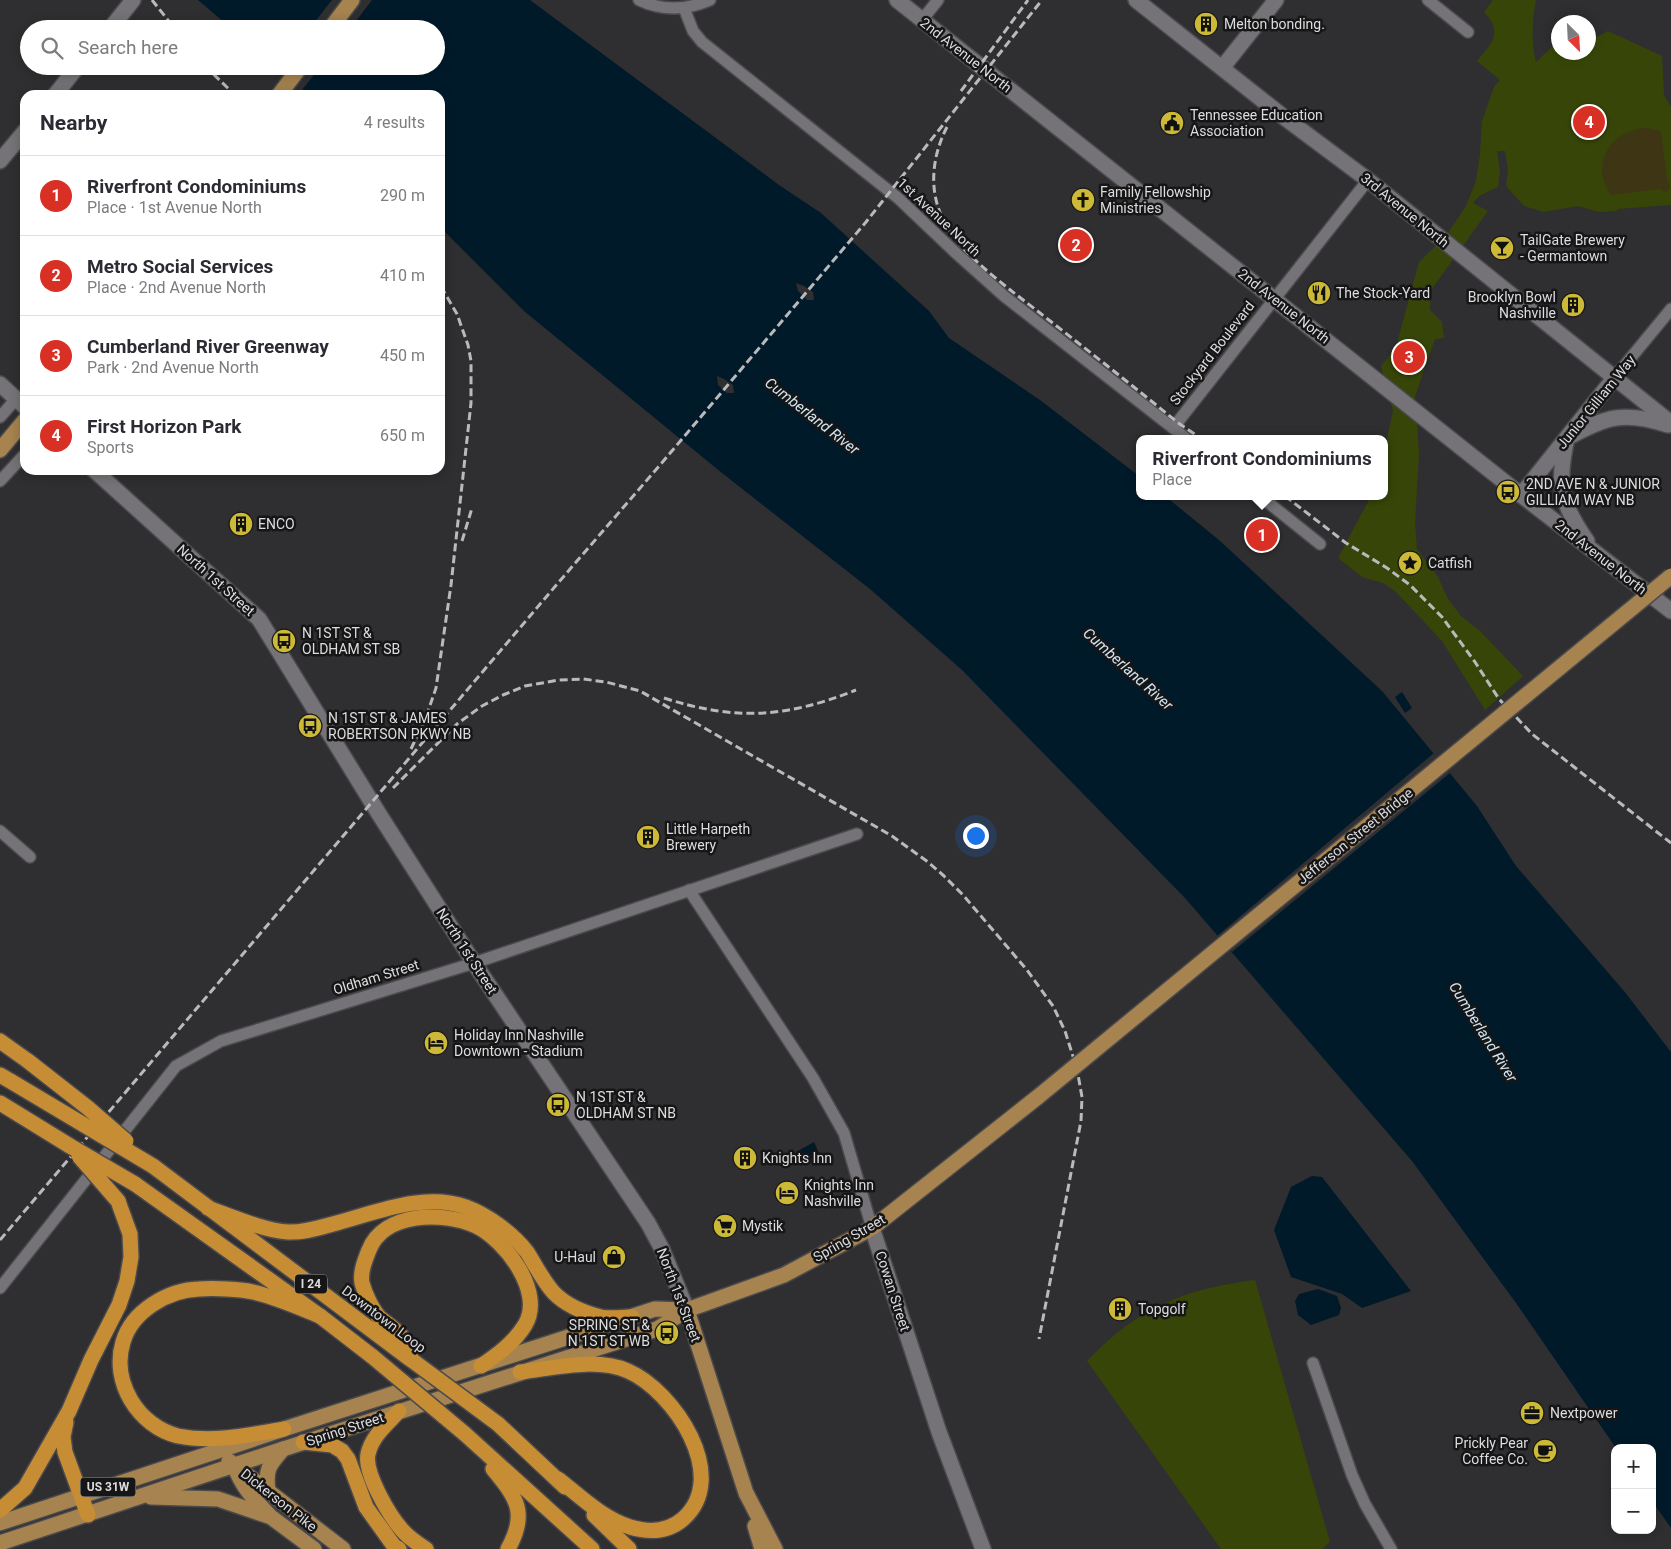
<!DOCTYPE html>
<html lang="en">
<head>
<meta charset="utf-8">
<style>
  :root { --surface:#fff; --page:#f7f7f7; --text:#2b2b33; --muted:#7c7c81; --line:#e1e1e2; --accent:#d93025 }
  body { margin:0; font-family:Roboto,sans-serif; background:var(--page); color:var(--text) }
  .controls { position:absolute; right:15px; bottom:15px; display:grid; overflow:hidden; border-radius:10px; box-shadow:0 2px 12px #0003 }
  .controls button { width:45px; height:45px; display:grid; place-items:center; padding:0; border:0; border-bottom:1px solid var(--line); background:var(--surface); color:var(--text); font:25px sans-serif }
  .compass { position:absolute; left:1551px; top:15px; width:45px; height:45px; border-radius:50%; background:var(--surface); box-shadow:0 2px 12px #0003; rotate:156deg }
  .you { position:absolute; left:975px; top:835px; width:18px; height:18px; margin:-12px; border:4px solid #fff; border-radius:50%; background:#1a73e8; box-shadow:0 0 0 8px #1a73e833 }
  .badge { display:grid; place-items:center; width:32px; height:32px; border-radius:50%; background:var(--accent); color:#fff; font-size:16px; font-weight:700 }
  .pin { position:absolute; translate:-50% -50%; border:2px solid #fff; box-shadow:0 1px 5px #0006 }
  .popup { position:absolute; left:1136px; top:435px; width:252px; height:65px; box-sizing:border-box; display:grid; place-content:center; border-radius:10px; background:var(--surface); filter:drop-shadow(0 1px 4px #0005); font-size:16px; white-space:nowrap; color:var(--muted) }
  .popup b { font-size:19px; color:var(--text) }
  .popup::after { content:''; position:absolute; left:50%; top:100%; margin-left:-10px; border:10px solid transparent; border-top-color:var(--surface) }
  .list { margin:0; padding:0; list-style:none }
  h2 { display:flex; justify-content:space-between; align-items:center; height:65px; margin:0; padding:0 20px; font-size:21px }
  h2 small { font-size:16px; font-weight:400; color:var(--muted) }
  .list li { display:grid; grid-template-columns:32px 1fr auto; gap:15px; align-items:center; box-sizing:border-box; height:80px; padding:0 20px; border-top:1px solid var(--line) }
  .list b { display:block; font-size:19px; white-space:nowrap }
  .list p { margin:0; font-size:16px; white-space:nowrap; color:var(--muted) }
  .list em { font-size:16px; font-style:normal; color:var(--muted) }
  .icon { flex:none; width:28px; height:28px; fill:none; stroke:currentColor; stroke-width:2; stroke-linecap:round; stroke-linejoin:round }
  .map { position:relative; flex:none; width:1671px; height:1549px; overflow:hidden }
  .search { position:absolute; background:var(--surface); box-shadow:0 2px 12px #0003; left:20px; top:20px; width:425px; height:55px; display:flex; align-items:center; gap:12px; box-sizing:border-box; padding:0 18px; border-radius:28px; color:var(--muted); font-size:19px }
  .panel { position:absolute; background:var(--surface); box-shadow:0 2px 12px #0003; left:20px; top:90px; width:425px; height:385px; border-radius:15px }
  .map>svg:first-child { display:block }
  .green { fill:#374608 }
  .sand { fill:#3e3515 }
  .water { fill:#001a2a }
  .pier { fill:#2f2e31 }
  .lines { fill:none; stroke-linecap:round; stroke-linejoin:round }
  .street-casing { stroke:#4a494c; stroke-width:14 }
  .secondary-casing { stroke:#4a494c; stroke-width:18 }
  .primary-casing { stroke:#4a494c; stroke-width:18 }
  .highway-casing { stroke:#4a494c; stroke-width:18 }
  .street { stroke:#757377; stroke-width:11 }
  .secondary { stroke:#757377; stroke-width:15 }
  .primary { stroke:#a6834f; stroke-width:15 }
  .highway { stroke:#c78d35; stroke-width:15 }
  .rail { stroke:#bab9bb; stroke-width:3; stroke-dasharray:8 4; stroke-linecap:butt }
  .primary-bridge-casing { stroke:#4a494c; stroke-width:18; stroke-linecap:butt }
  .highway-bridge-casing { stroke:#4a494c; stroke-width:18; stroke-linecap:butt }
  .primary-bridge { stroke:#a6834f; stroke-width:15 }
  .highway-bridge { stroke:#c78d35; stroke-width:15 }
  .labels { text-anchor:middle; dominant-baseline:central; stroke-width:5; stroke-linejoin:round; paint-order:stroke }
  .shield { fill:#171617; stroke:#a2a1a2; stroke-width:1 }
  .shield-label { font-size:12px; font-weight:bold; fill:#dddcde }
  .poi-label { font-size:14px; fill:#dddcde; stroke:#171617; text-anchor:start }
  .street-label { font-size:14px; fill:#dddcde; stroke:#171617 }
  .water-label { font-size:15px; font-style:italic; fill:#d0e6f4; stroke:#171617 }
</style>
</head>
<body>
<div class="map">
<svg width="1671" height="1549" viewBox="0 0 1671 1549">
  <rect width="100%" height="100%" fill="#2f2e31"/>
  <g class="green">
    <path d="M1493,0H1536C1532,21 1531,41 1536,62L1555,44H1558V52H1588L1589,41L1608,31L1662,56L1664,95L1671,107V205L1617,209V211L1599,212L1578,206L1544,212L1524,206L1506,186L1508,170L1505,151H1497L1500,172L1498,187L1479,196L1473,203L1488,211L1431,290L1430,310L1442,322L1444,338L1435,339L1415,396L1419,452L1415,523L1417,549L1438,577L1448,599L1461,616L1480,631L1523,676L1485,710L1442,641L1395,591L1383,583L1362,577L1338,558L1371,496H1384L1385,448L1393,411L1381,366L1396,347L1419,262L1446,236L1466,206L1476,181L1480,154L1482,121L1494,87L1500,80L1477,61C1491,44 1504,33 1484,12Z"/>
    <path d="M1255,1280L1330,1542L1322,1549H1221L1087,1361C1137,1308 1184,1289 1255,1280Z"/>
  </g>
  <path class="sand" d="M1647,128L1661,131L1667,180L1670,184V189L1666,192L1660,189L1611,195C1589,164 1611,129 1647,128Z"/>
  <g class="water">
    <polygon points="198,0 530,0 779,185 821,213 929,311 949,338 1040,400 1139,476 1140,496 1165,496 1219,540 1382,691 1477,806 1516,866 1624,991 1671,1052 1671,1528 1652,1501 1652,1448 1616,1448 1516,1303 1412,1161 1185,898 962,670 870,589 722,473 524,311 440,227 440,95 303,95 274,66 436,66 436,29 232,29"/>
    <polygon points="1402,692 1412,708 1405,713 1395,697"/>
    <polygon points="814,1142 819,1153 805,1162 798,1151"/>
    <polygon points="1312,1176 1322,1177 1411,1291 1362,1308 1342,1294 1291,1277 1274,1230 1291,1187"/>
    <polygon points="1318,1289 1337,1296 1341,1308 1339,1315 1311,1325 1298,1315 1295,1301 1299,1294"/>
  </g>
  <g class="pier">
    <polygon points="332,0 372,0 350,29 309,29"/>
    <polygon points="280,66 321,66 299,94 276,72"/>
    <polygon points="796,283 804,286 813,292 814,300 807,300 798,291"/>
    <polygon points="717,376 724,379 733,385 734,393 727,393 718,385"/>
    <polygon points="1434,753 1450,773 1232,952 1217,936"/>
  </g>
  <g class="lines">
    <g class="street-casing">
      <g id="street">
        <path d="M639,0C662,11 687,10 710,0"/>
        <polyline points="1428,0 1468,32"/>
        <polyline points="684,8 693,31 702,42 898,198 957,254 1004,296 1187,439"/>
        <polyline points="922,20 938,0"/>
        <polyline points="1615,377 1671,309"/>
        <polyline points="0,417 16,399"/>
        <polyline points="1173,428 1368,180"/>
        <polyline points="0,481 25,454"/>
        <polyline points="1260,496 1320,544"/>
        <polyline points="0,831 30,857"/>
        <polyline points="689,890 813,1078 844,1133 872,1228"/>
        <polyline points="0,1288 176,1066 221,1041 474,963 857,834"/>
        <polyline points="1313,1363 1352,1475 1365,1504 1391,1549"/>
      </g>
    </g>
    <g class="secondary-casing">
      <g id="secondary">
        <polyline points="897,0 1521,495 1671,611"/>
        <polyline points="1136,0 1285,118 1368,180 1671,423"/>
        <polyline points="110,29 133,0"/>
        <polyline points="1222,68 1276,0"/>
        <polyline points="55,95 78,66"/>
        <polyline points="0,161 25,131"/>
        <polyline points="0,384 25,407"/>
        <polyline points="94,470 259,619 379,814 474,963 648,1223 662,1249 687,1310"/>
        <polyline points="1521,495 1615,377"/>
        <path d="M1587,541C1559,501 1557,484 1567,438C1607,416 1624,411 1668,425"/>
        <polyline points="872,1228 939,1432 983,1549"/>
      </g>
    </g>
    <g class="primary-casing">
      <g id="primary">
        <polyline points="330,29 352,0"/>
        <polyline points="279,95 301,66"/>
        <polyline points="0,450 25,420"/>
        <polyline points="687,1310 745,1490"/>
        <polyline points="229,1461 343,1549"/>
        <path d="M234,1465C242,1487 253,1498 269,1515"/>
        <path d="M268,1491C265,1469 269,1465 283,1449"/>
        <polyline points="746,1493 775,1549"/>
        <polyline points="151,1497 218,1499 271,1517 314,1549"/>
        <polyline points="0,1523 284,1429 655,1309 687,1310"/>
        <polyline points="755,1526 762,1549"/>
        <polyline points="0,1543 283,1449 657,1329 687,1310 784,1275 872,1228 1039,1096"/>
      </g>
    </g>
    <g class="highway-casing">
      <g id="highway">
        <polyline points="0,1041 28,1061"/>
        <polyline points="0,1075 12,1082"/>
        <polyline points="0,1103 70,1146"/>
        <polyline points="153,1166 410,1359"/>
        <polyline points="135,1184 320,1316 373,1357"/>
        <path d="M208,1208C230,1216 265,1231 288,1232C303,1233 318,1228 333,1224C375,1213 423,1192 466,1207C488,1215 513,1234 527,1252C536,1266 543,1281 554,1293C566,1305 585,1313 601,1317C611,1319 622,1317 632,1317"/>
        <path d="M413,1361C410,1353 407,1344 402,1337C396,1329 386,1323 379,1317C372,1309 365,1294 362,1283C360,1272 365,1260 369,1250C384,1212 443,1211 476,1226C505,1240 545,1292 525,1325C514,1343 497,1355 481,1366"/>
        <path d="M520,1372C554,1368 596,1357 628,1371C674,1391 731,1477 683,1519C668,1532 650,1533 630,1527C603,1519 580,1496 558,1479"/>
        <path d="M399,1411C387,1424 372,1436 368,1454C364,1473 389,1515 402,1530C408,1537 418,1544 426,1549"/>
        <polyline points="66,1422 63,1437 65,1452 88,1515"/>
        <polyline points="498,1424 565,1487"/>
        <path d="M284,1429C249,1435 214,1443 178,1436C138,1426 111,1382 123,1342C132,1311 168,1290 199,1289C213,1288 240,1289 253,1292C276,1297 298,1307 320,1316"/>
        <polyline points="465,1434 592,1549"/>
        <polyline points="303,1442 332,1445 342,1451 348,1459 366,1507 394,1546 399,1549"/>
        <path d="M493,1469C517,1498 528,1513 508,1549"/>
        <polyline points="0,1510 25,1488 69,1411 91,1360 119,1305 127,1281 131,1257 130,1234 118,1201"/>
        <polyline points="594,1515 629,1549"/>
      </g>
    </g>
    <use href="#street" class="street"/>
    <use href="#secondary" class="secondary"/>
    <use href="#primary" class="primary"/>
    <use href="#highway" class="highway"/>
    <g class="rail">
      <polyline points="152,0 175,29"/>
      <polyline points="205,66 235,95"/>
      <polyline points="961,91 1028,0"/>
      <path d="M947,127C931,158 928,194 946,225C963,256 1012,291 1040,313C1086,349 1132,385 1177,422L1202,439"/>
      <polyline points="1285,496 1346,543 1387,568 1410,585 1442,617 1475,662 1499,699 1532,734 1671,843"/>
      <polyline points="462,541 472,508"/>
      <path d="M664,698C736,721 785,718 856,690"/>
      <polyline points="411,749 426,717 436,688 451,585 471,403 471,361 468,345 457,314 440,285"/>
      <polyline points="393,788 457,724 482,706 503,695 525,686 559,680 583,679 606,682 640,691 892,836 928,862 944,876 963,895 1027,970 1053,1006 1065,1031 1077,1069 1082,1097 1081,1121 1039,1339"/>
      <polyline points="0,1240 558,583 660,465 866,222 1042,0"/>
    </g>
    <g class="primary-bridge-casing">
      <polyline id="primary-bridge" points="1039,1096 1671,576"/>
    </g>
    <g class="highway-bridge-casing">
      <g id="highway-bridge">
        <polyline points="28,1061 88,1108 126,1141"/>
        <polyline points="12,1082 153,1166"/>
        <polyline points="70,1146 135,1184"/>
        <polyline points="79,1156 118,1201"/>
        <polyline points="373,1357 465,1434"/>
        <polyline points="413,1361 498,1424"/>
      </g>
    </g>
    <use href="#primary-bridge" class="primary-bridge"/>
    <use href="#highway-bridge" class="highway-bridge"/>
  </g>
  <defs>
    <g id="building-disc" transform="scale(1.25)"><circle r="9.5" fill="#ccb938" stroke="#171617"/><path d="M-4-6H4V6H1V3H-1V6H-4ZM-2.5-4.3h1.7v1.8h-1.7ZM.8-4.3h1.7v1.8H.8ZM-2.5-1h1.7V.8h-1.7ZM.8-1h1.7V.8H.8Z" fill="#111"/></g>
    <g id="civic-disc" transform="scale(1.25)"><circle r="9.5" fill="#ccb938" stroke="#171617"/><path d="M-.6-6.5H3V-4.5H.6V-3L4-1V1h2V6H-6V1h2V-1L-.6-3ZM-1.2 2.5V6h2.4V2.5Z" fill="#111"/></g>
    <g id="church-disc" transform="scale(1.25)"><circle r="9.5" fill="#ccb938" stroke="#171617"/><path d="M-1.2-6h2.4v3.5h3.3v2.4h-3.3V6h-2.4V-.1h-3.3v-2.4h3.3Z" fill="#111"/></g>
    <g id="bar-disc" transform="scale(1.25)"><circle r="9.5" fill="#ccb938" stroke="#171617"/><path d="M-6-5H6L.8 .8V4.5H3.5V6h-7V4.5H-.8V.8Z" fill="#111"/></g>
    <g id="restaurant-disc" transform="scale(1.25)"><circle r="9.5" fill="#ccb938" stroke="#171617"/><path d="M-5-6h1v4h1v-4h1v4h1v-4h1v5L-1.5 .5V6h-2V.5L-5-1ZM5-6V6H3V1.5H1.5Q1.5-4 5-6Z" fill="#111"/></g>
    <g id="bus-disc" transform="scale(1.25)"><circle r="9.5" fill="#ccb938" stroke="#171617"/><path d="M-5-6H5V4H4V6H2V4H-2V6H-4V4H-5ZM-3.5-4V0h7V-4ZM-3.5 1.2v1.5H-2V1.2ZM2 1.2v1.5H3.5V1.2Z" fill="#111"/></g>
    <g id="sight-disc" transform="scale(1.25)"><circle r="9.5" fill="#ccb938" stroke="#171617"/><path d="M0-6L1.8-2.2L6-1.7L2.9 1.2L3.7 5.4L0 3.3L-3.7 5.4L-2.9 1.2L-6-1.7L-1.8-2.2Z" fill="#111"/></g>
    <g id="hotel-disc" transform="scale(1.25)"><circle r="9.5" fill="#ccb938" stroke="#171617"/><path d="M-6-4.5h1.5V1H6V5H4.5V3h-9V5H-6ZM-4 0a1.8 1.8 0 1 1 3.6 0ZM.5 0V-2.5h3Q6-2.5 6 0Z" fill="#111"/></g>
    <g id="supermarket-disc" transform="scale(1.25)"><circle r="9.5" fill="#ccb938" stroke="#171617"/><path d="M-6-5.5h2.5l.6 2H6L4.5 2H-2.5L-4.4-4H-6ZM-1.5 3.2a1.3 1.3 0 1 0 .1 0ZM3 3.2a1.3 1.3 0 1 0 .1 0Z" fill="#111"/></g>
    <g id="shop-disc" transform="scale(1.25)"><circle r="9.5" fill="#ccb938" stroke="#171617"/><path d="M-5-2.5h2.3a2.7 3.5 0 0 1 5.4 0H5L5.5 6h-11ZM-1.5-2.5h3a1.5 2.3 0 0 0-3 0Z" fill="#111"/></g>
    <g id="office-disc" transform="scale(1.25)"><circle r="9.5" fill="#ccb938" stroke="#171617"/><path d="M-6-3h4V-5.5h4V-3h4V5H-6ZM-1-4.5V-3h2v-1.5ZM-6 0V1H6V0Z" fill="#111"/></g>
    <g id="cafe-disc" transform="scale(1.25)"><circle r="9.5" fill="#ccb938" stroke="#171617"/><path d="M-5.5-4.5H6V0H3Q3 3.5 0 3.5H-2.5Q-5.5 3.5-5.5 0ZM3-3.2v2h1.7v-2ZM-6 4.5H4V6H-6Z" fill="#111"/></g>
  </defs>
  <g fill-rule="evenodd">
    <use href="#building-disc" x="1206" y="24"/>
    <use href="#civic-disc" x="1172" y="123"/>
    <use href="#church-disc" x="1083" y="200"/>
    <use href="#bar-disc" x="1502" y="248"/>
    <use href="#restaurant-disc" x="1319" y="293"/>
    <use href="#building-disc" x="1573" y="305"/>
    <use href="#bus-disc" x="1508" y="492"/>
    <use href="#building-disc" x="241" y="524"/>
    <use href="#sight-disc" x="1410" y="563"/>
    <use href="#bus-disc" x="284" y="641"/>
    <use href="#bus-disc" x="310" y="726"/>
    <use href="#building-disc" x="648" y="837"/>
    <use href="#hotel-disc" x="436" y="1043"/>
    <use href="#bus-disc" x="558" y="1105"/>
    <use href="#building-disc" x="745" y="1158"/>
    <use href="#hotel-disc" x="787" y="1193"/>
    <use href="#supermarket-disc" x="725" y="1226"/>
    <use href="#shop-disc" x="614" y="1257"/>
    <use href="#building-disc" x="1120" y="1309"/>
    <use href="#bus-disc" x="667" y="1333"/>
    <use href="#office-disc" x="1532" y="1413"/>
    <use href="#cafe-disc" x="1545" y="1451"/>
  </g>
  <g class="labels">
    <g class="shield">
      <rect x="295" y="1274.5" width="32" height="19" rx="4"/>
      <rect x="80.5" y="1477.5" width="55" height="19" rx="4"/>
    </g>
    <g class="shield-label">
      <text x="311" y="1284">I 24</text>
      <text x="108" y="1487">US 31W</text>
    </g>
    <g class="poi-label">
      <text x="1224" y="24">Melton bonding.</text>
      <text x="1190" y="115">Tennessee Education<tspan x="1190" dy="16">Association</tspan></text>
      <text x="1100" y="192">Family Fellowship<tspan x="1100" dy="16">Ministries</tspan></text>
      <text x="1520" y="240">TailGate Brewery<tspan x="1520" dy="16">- Germantown</tspan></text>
      <text x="1336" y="293">The Stock-Yard</text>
      <text x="1556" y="297" text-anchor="end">Brooklyn Bowl<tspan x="1556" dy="16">Nashville</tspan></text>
      <text x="1526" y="484">2ND AVE N &amp; JUNIOR<tspan x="1526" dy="16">GILLIAM WAY NB</tspan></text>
      <text x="258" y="524">ENCO</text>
      <text x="1428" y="563">Catfish</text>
      <text x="302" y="633">N 1ST ST &amp;<tspan x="302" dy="16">OLDHAM ST SB</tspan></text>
      <text x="328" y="718">N 1ST ST &amp; JAMES<tspan x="328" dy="16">ROBERTSON PKWY NB</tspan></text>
      <text x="666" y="829">Little Harpeth<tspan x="666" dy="16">Brewery</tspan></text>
      <text x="454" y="1035">Holiday Inn Nashville<tspan x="454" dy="16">Downtown - Stadium</tspan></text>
      <text x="576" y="1097">N 1ST ST &amp;<tspan x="576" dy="16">OLDHAM ST NB</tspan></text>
      <text x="762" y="1158">Knights Inn</text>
      <text x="804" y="1185">Knights Inn<tspan x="804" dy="16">Nashville</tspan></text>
      <text x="742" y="1226">Mystik</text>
      <text x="596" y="1257" text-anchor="end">U-Haul</text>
      <text x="1138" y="1309">Topgolf</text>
      <text x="650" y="1325" text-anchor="end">SPRING ST &amp;<tspan x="650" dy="16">N 1ST ST WB</tspan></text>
      <text x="1550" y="1413">Nextpower</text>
      <text x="1528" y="1443" text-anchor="end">Prickly Pear<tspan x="1528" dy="16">Coffee Co.</tspan></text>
    </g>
    <g class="street-label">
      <text transform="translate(966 55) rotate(38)">2nd Avenue North</text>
      <text transform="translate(1405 210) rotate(39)">3rd Avenue North</text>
      <text transform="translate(939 217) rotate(43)">1st Avenue North</text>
      <text transform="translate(1284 306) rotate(38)">2nd Avenue North</text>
      <text transform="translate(1212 353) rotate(-52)">Stockyard Boulevard</text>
      <text transform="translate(1596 402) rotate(-51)">Junior Gilliam Way</text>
      <text transform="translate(1601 557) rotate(38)">2nd Avenue North</text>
      <text transform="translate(216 580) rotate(42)">North 1st Street</text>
      <text transform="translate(1355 836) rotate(-39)">Jefferson Street Bridge</text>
      <text transform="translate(467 951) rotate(57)">North 1st Street</text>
      <text transform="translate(376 977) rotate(-17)">Oldham Street</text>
      <text transform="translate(849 1238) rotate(-30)">Spring Street</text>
      <text transform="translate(893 1291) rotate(72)">Cowan Street</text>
      <text transform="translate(679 1295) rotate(69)">North 1st Street</text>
      <text transform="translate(384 1319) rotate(37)">Downtown Loop</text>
      <text transform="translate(345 1429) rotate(-18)">Spring Street</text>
      <text transform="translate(279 1500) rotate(38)">Dickerson Pike</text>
    </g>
    <g class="water-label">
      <text transform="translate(812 416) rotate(38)">Cumberland River</text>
      <text transform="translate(1128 669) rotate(42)">Cumberland River</text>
      <text transform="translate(1483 1032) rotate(58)">Cumberland River</text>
    </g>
  </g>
</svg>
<div class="controls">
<button>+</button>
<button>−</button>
</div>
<svg class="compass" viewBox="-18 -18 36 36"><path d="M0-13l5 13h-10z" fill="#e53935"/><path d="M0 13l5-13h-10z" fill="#7c7c81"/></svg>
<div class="you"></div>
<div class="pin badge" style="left:1262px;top:535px">1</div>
<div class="popup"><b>Riverfront Condominiums</b>Place</div>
<div class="pin badge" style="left:1076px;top:245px">2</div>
<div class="pin badge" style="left:1409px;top:357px">3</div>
<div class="pin badge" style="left:1589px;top:122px">4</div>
<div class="search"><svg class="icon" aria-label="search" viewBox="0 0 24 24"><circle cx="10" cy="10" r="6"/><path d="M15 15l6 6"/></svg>Search here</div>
<section class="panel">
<h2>Nearby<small>4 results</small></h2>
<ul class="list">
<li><span class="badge">1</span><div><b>Riverfront Condominiums</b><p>Place · 1st Avenue North</p></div><em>290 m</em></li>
<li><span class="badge">2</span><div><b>Metro Social Services</b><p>Place · 2nd Avenue North</p></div><em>410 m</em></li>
<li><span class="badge">3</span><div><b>Cumberland River Greenway</b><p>Park · 2nd Avenue North</p></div><em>450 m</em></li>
<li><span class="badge">4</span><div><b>First Horizon Park</b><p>Sports</p></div><em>650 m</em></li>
</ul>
</section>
</div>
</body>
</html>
